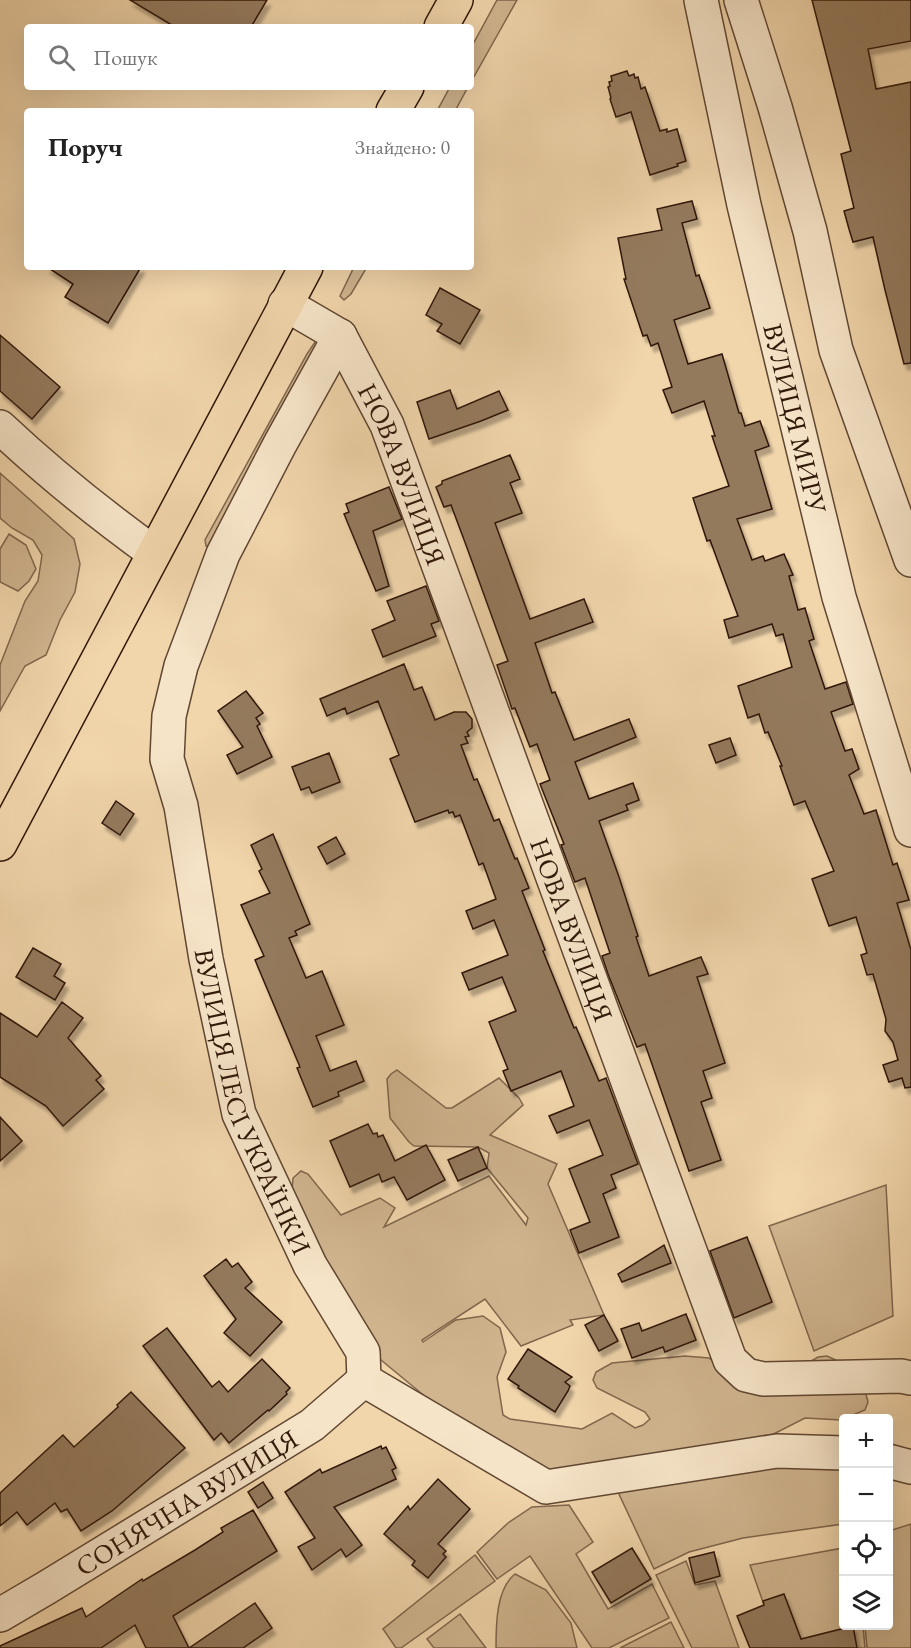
<!DOCTYPE html>
<html lang="uk">
<head>
<meta charset="utf-8">
<style>
  :root { --surface:#fff; --page:#f6f6f6; --text:#222; --muted:#767676; --line:#e0e0e0 }
  body { margin:0; font-family:"EB Garamond",serif; background:var(--page); color:var(--text) }
  .controls { position:absolute; right:18px; bottom:18px; display:grid; overflow:hidden; border-radius:6px; box-shadow:0 6px 24px #0002 }
  .controls button { width:54px; height:54px; display:grid; place-items:center; padding:0; border:0; border-bottom:2px solid var(--line); background:var(--surface); color:var(--text); font:30px sans-serif }
  .list { margin:0; padding:0; list-style:none }
  h2 { display:flex; justify-content:space-between; align-items:center; height:78px; margin:0; padding:0 24px; font-size:26px }
  h2 small { font-size:20px; font-weight:400; color:var(--muted) }
  .icon { flex:none; width:33px; height:33px; fill:none; stroke:currentColor; stroke-width:2; stroke-linecap:round; stroke-linejoin:round }
  .map { position:relative; flex:none; width:911px; height:1648px; overflow:hidden }
  .search { position:absolute; background:var(--surface); box-shadow:0 6px 24px #0002; left:24px; top:24px; width:450px; height:66px; display:flex; align-items:center; gap:15px; box-sizing:border-box; padding:0 21px; border-radius:6px; color:var(--muted); font-size:22px }
  .panel { position:absolute; background:var(--surface); box-shadow:0 6px 24px #0002; left:24px; top:108px; width:450px; height:162px; border-radius:6px }
  .map>svg:first-child { display:block }
  .green { fill:#d0b58f; stroke:#80664c; stroke-width:1.5 }
  .building { fill:#947a5d; stroke:#301809; stroke-width:1.5; filter:url(#shadow) }
  .lines { fill:none; stroke-linecap:round; stroke-linejoin:round }
  .minor-casing { stroke:#604732; stroke-width:36 }
  .major-casing { stroke:#301809; stroke-width:36 }
  .minor { stroke:#f6e4c8; stroke-width:33 }
  .major { stroke:#f1d5ab; stroke-width:33 }
  .labels { text-anchor:middle; dominant-baseline:central; stroke-width:4.5; stroke-linejoin:round; paint-order:stroke }
  .street-label { font-size:27px; fill:#301809; stroke:#f6e4c8 }
</style>
</head>
<body>
<div class="map">
<svg width="911" height="1648" viewBox="0 0 911 1648">
  <defs>
    <filter id="shadow"><feDropShadow dx="3.5" dy="6" stdDeviation="1.5" flood-color="#0004"/></filter>
  </defs>
  <rect width="100%" height="100%" fill="#f1d5ab"/>
  <filter id="stains"><feTurbulence type="fractalNoise" baseFrequency=".00333" numOctaves="4"/><feColorMatrix values="0 0 0 0 .2 0 0 0 0 .09 0 0 0 0 .02 0 0 0 .5 -.17"/></filter>
  <radialGradient id="worn" r=".72"><stop offset=".6" stop-color="#630" stop-opacity="0"/><stop offset="1" stop-color="#630" stop-opacity=".3"/></radialGradient>
  <g class="green">
    <polygon points="497,0 517,0 471,82 471,48"/>
    <polygon points="450,87 468,87 455,111 437,111"/>
    <polygon points="354,267 367,267 351,294 344,300 340,296"/>
    <polygon points="320,340 212,546 206,546 205,540 307,354 315,342"/>
    <polygon points="0,473 74,539 80,564 75,592 60,620 46,655 25,666 0,711 0,665 25,601 38,581 42,555 33,540 12,528 0,518"/>
    <polygon points="9,534 26,545 36,569 29,581 18,591 0,582 0,549"/>
    <polygon points="397,1070 446,1108 452,1108 499,1078 519,1098 523,1105 490,1135 557,1164 548,1184 604,1315 570,1320 573,1325 521,1346 485,1299 422,1340 423,1342 456,1320 483,1316 500,1328 506,1352 497,1377 503,1415 510,1419 582,1429 612,1413 635,1428 643,1425 650,1419 645,1412 597,1388 593,1380 596,1372 612,1363 685,1356 709,1358 756,1394 818,1357 827,1356 860,1371 868,1402 865,1410 841,1420 805,1418 754,1444 548,1479 433,1403 381,1360 356,1331 290,1215 293,1178 301,1171 308,1174 341,1215 380,1198 395,1208 384,1227 489,1176 526,1225 528,1218 487,1168 489,1153 478,1147 414,1146 409,1142 390,1118 387,1079 391,1074"/>
    <polygon points="886,1185 893,1316 814,1351 769,1226"/>
    <polygon points="769,1467 843,1467 843,1524 743,1538 689,1552 654,1569 618,1492"/>
    <polygon points="569,1505 593,1542 576,1554 608,1609 652,1584 669,1618 609,1648 592,1648 530,1556 497,1579 477,1552 508,1523 532,1507"/>
    <polygon points="911,1524 911,1648 867,1648 865,1626 888,1626 889,1531"/>
    <polygon points="843,1548 844,1626 863,1626 865,1648 779,1648 750,1565"/>
    <polygon points="475,1555 495,1581 401,1648 396,1648 383,1629"/>
    <polygon points="686,1561 695,1585 715,1581 739,1648 692,1648 656,1575"/>
    <path d="M515,1574L546,1590L571,1623L577,1648H496C496,1625 496,1589 515,1574Z"/>
    <polygon points="460,1614 486,1648 434,1648 427,1639"/>
    <polygon points="671,1622 684,1648 620,1648"/>
  </g>
  <g class="building">
    <polygon points="130,0 267,0 251,27 175,27"/>
    <polygon points="812,0 911,0 911,41 868,49 876,89 911,82 911,363 904,364 885,290 873,237 853,242 849,229 844,211 854,208 841,154 851,151"/>
    <polygon points="627,71 629,76 634,74 635,78 638,77 641,89 645,87 660,131 667,129 667,132 677,129 686,161 677,164 678,166 650,175 631,112 616,117 610,99 611,98 608,87 610,86 609,82 612,81 611,76"/>
    <polygon points="692,201 697,219 682,223 696,276 699,275 710,308 674,320 688,364 722,354 739,413 741,413 745,426 760,421 769,446 755,451 772,509 737,519 752,560 763,556 765,561 784,554 793,575 789,576 798,610 805,608 814,639 809,641 825,689 846,682 853,704 831,712 845,751 852,749 859,769 849,775 864,814 876,810 893,865 897,863 909,900 897,903 911,950 911,1087 905,1088 902,1078 889,1082 883,1065 898,1060 893,1042 885,1031 886,1019 873,974 867,975 861,955 867,953 856,917 829,926 812,879 834,871 805,801 794,805 780,766 782,766 768,732 765,733 759,714 748,718 738,686 792,667 783,634 776,636 772,624 729,638 724,620 738,616 710,540 707,541 693,498 729,486 712,436 715,436 704,401 672,413 663,390 672,387 658,343 651,346 647,335 643,336 624,279 626,279 618,238 662,230 657,209"/>
    <polygon points="47,267 141,267 108,323 65,297 73,284"/>
    <polygon points="440,288 480,310 460,344 437,331 442,324 426,315"/>
    <polygon points="0,335 60,387 32,419 0,391"/>
    <polygon points="450,390 457,409 499,391 508,410 481,421 429,439 417,402"/>
    <polygon points="510,455 520,479 510,483 522,513 495,523 530,619 584,599 593,622 535,643 552,693 555,692 574,740 629,719 636,737 575,762 589,799 633,783 639,800 626,805 628,810 599,821 619,877 638,936 636,937 649,976 701,957 708,974 697,977 725,1063 703,1071 712,1098 701,1102 721,1160 689,1171 645,1044 637,1047 608,974 602,956 610,953 585,878 575,882 561,845 564,844 540,784 550,780 537,744 530,747 515,708 512,709 497,665 508,661 466,545 451,505 444,507 436,487 442,484 442,481"/>
    <polygon points="389,487 402,519 373,531 389,586 376,591 344,514 349,512 346,504"/>
    <polygon points="426,586 439,621 431,624 436,636 383,657 372,630 395,620 387,601"/>
    <polygon points="404,664 414,690 422,687 435,720 454,712 466,712 472,719 472,728 467,732 469,736 465,737 468,743 461,745 474,780 477,779 494,821 499,819 515,859 517,858 529,888 522,891 545,950 543,951 574,1028 576,1027 599,1081 606,1078 638,1164 611,1175 616,1188 603,1194 619,1237 579,1253 570,1230 590,1222 569,1169 603,1155 589,1120 557,1133 549,1116 574,1106 561,1071 511,1091 503,1071 508,1069 489,1022 516,1011 502,977 469,990 462,973 508,955 494,920 473,929 466,911 496,899 483,863 479,865 460,815 455,817 453,812 449,813 448,810 415,822 390,759 399,755 378,701 347,714 345,708 327,716 320,699"/>
    <polygon points="246,691 263,713 256,718 260,724 257,726 272,757 237,774 227,755 243,747 218,711"/>
    <polygon points="730,738 736,755 716,763 709,745"/>
    <polygon points="329,753 340,782 312,793 309,787 301,790 292,767"/>
    <polygon points="116,801 134,814 120,835 102,823"/>
    <polygon points="273,834 310,924 295,931 297,935 289,938 306,978 322,971 344,1025 316,1036 330,1071 356,1061 364,1081 338,1092 339,1096 313,1107 297,1068 300,1067 255,960 264,956 241,905 270,893 259,871 262,869 251,845"/>
    <polygon points="336,837 345,854 327,864 318,847"/>
    <polygon points="33,948 61,964 54,976 65,983 55,1000 16,977"/>
    <polygon points="62,1002 83,1018 68,1038 101,1076 96,1080 104,1089 63,1126 46,1106 0,1077 0,1013 37,1037"/>
    <polygon points="0,1117 22,1141 0,1161"/>
    <polygon points="368,1124 373,1134 377,1133 378,1137 383,1135 395,1161 426,1145 445,1180 407,1200 394,1177 382,1182 379,1174 350,1187 330,1141"/>
    <polygon points="478,1147 487,1168 458,1181 448,1160"/>
    <polygon points="747,1237 772,1302 734,1318 710,1251"/>
    <polygon points="664,1245 671,1263 622,1282 618,1274"/>
    <polygon points="226,1259 232,1267 238,1263 252,1282 245,1288 282,1322 250,1356 224,1333 236,1319 204,1276"/>
    <polygon points="686,1314 696,1340 665,1352 663,1347 632,1358 621,1329 639,1323 642,1331"/>
    <polygon points="604,1315 618,1341 599,1351 585,1325"/>
    <polygon points="167,1328 212,1387 219,1381 228,1392 262,1359 290,1388 286,1392 287,1394 269,1411 268,1410 229,1443 221,1433 214,1440 143,1346"/>
    <polygon points="528,1349 572,1377 565,1382 570,1386 568,1391 555,1412 518,1388 519,1386 508,1379"/>
    <polygon points="131,1392 185,1448 112,1511 81,1531 67,1509 61,1512 55,1503 27,1525 17,1512 0,1526 0,1493 63,1435 74,1447 118,1407 117,1405"/>
    <polygon points="381,1446 382,1449 386,1447 396,1468 392,1470 396,1479 334,1507 362,1545 346,1557 341,1549 312,1570 298,1547 315,1538 285,1492 320,1469 322,1473"/>
    <polygon points="438,1479 470,1509 438,1544 446,1551 443,1554 446,1557 428,1578 412,1565 415,1561 384,1534 408,1506 410,1510"/>
    <polygon points="263,1482 273,1498 258,1508 248,1492"/>
    <polygon points="253,1510 277,1551 173,1616 189,1648 255,1603 272,1628 243,1648 146,1648 135,1625 101,1648 0,1648 0,1646 82,1608 86,1617 142,1579 143,1581 195,1550 223,1532 221,1528"/>
    <polygon points="632,1548 651,1579 611,1603 592,1572"/>
    <polygon points="714,1552 720,1576 695,1583 689,1558"/>
    <polygon points="784,1594 801,1639 853,1626 857,1648 750,1648 737,1616 764,1605 763,1601"/>
  </g>
  <g class="lines">
    <g class="minor-casing">
      <g id="minor">
        <path id="s1" d="M701,0L744,205L839,597L911,830"/>
        <polyline points="741,0 775,107 810,231 836,350 911,560"/>
        <polyline points="285,304 340,336"/>
        <path id="s2" d="M340,336L280,444L223,554L181,666L169,716L167,759L181,806L206,959L239,1114L310,1265L363,1352L364,1380L546,1487L777,1451L844,1453"/>
        <path id="s3" d="M340,336L387,425L730,1360L746,1375L763,1379L901,1376L911,1378"/>
        <path d="M0,427C49,473 100,514 154,553"/>
        <polyline points="888,1461 911,1467"/>
        <path id="s4" d="M0,1615L46,1588L312,1425L364,1380"/>
      </g>
    </g>
    <g class="major-casing">
      <g id="major">
        <polyline points="441,27 456,0"/>
        <polyline points="393,111 407,87"/>
        <polyline points="0,844 306,267"/>
      </g>
    </g>
    <use href="#minor" class="minor"/>
    <use href="#major" class="major"/>
  </g>
  <g class="labels">
    <g class="street-label">
      <text stroke="none"><textPath href="#s1" startOffset="429">ВУЛИЦЯ МИРУ</textPath></text>
      <text stroke="none"><textPath href="#s3" startOffset="152">НОВА ВУЛИЦЯ</textPath></text>
      <text stroke="none"><textPath href="#s3" startOffset="638">НОВА ВУЛИЦЯ</textPath></text>
      <text stroke="none"><textPath href="#s2" startOffset="816">ВУЛИЦЯ ЛЕСІ УКРАЇНКИ</textPath></text>
      <text stroke="none"><textPath href="#s4" startOffset="218">СОНЯЧНА ВУЛИЦЯ</textPath></text>
    </g>
  </g>
  <rect width="100%" height="100%" filter="url(#stains)"/>
  <rect width="100%" height="100%" fill="url(#worn)"/>
</svg>
<div class="controls">
<button>+</button>
<button>−</button>
<button><svg class="icon" aria-label="locate" viewBox="0 0 24 24"><circle cx="12" cy="12" r="6"/><path d="M12 2v4M12 18v4M2 12h4M18 12h4"/></svg></button>
<button><svg class="icon" aria-label="layers" viewBox="0 0 24 24"><path d="M12 4l9 5-9 5-9-5zM3 14l9 5 9-5"/></svg></button>
</div>
<div class="search"><svg class="icon" aria-label="search" viewBox="0 0 24 24"><circle cx="10" cy="10" r="6"/><path d="M15 15l6 6"/></svg>Пошук</div>
<section class="panel">
<h2>Поруч<small>Знайдено: 0</small></h2>
<ul class="list">
</ul>
</section>
</div>
</body>
</html>
